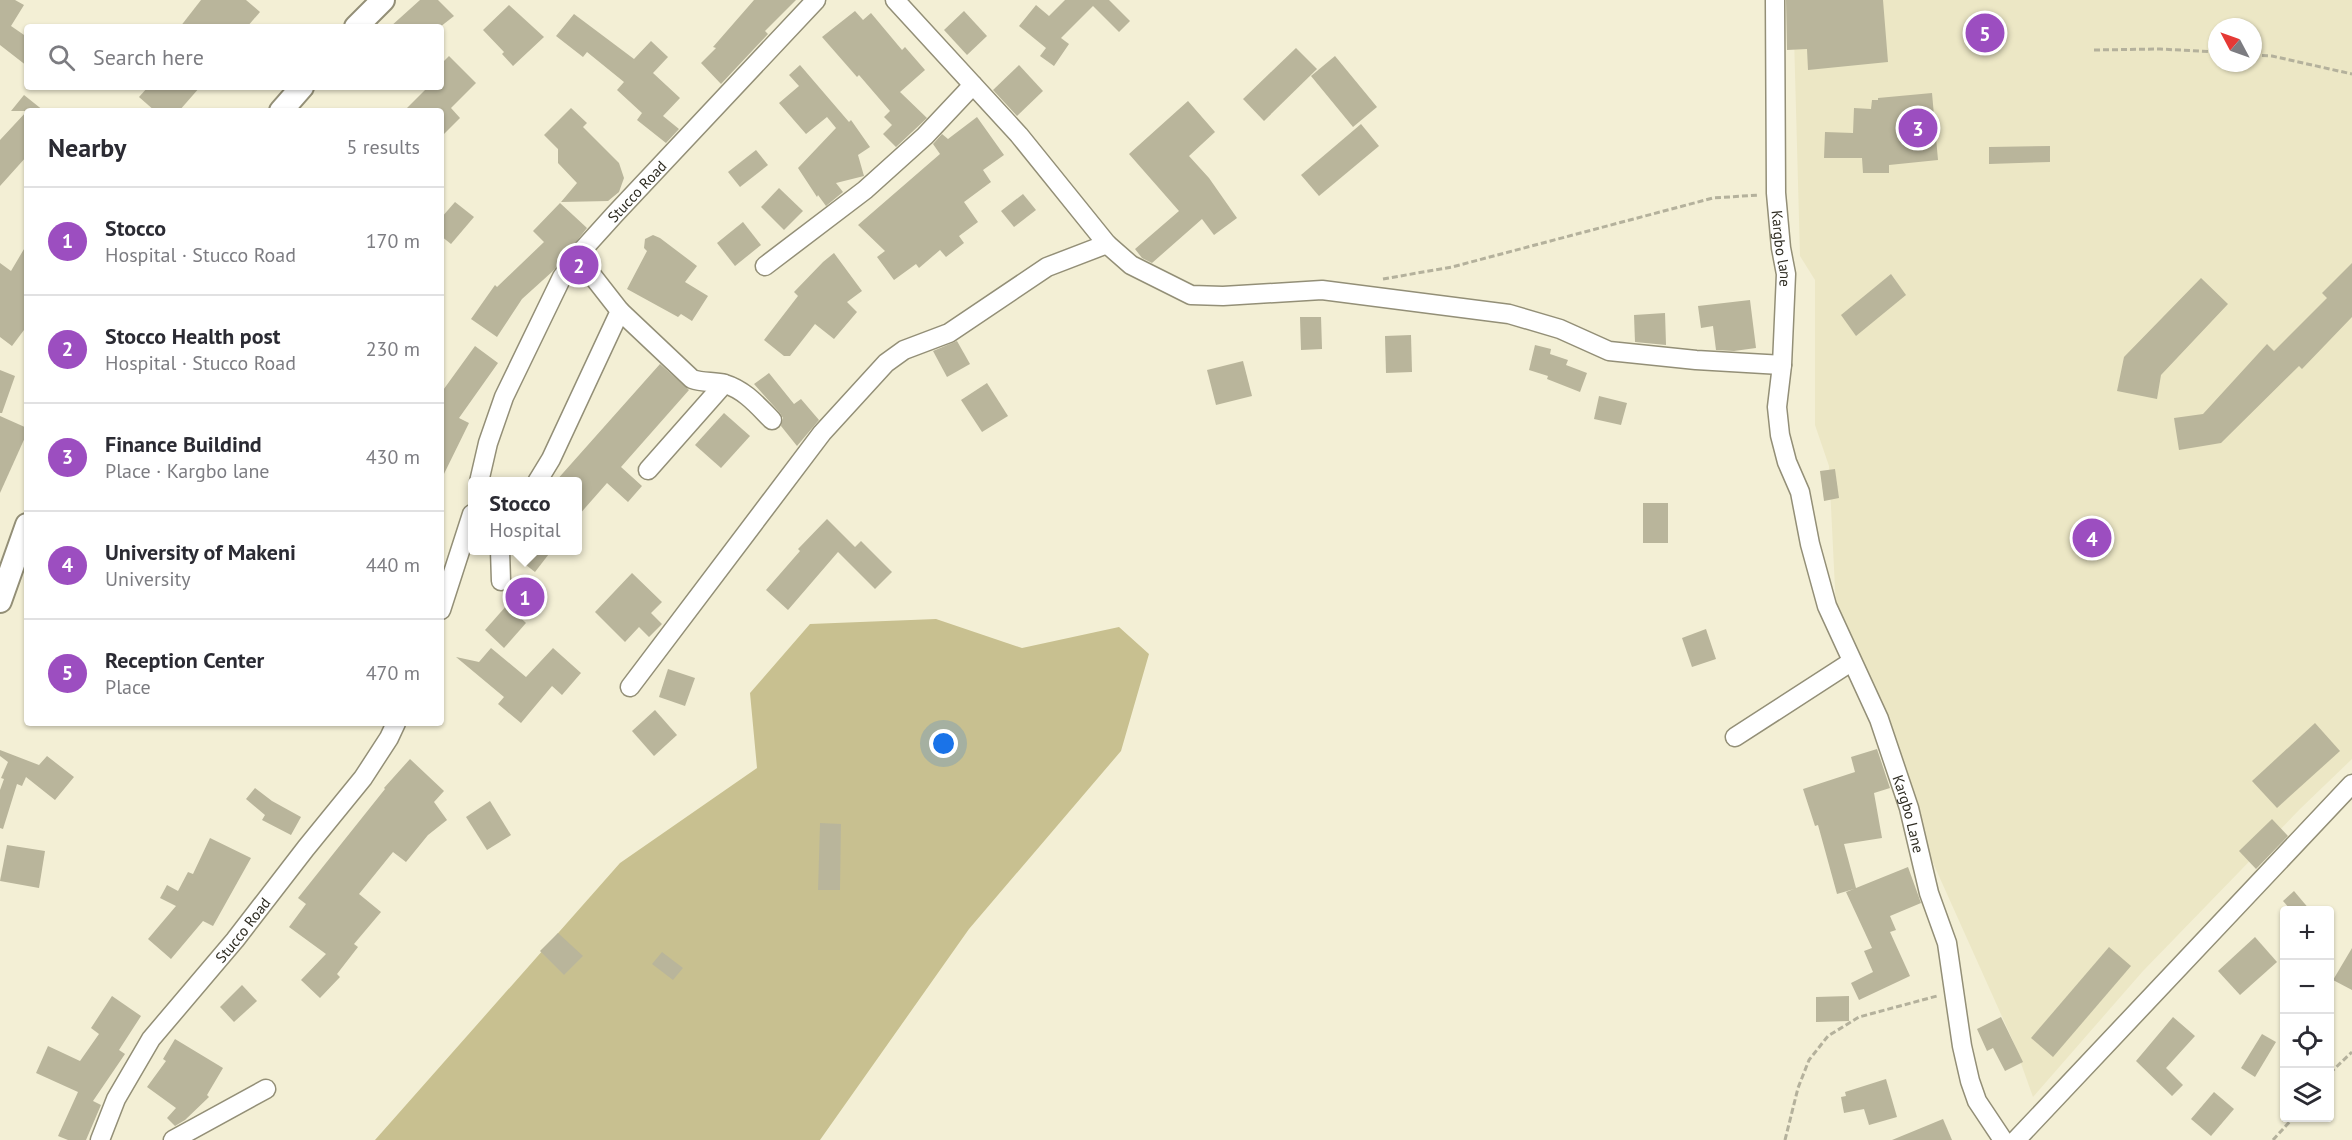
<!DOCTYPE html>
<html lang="en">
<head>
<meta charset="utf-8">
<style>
  :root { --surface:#fff; --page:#f2f2f3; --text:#2b2b33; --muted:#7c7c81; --line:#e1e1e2; --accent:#9c4ec0 }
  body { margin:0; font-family:"PT Sans",sans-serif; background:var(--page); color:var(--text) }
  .controls { position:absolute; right:18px; bottom:18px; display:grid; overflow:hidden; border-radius:6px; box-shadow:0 2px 4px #0004 }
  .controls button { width:54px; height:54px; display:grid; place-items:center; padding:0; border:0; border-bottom:2px solid var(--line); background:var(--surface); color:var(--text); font:30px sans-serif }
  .compass { position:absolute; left:2208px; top:18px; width:54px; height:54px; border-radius:50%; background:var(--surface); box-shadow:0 2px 4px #0004; rotate:311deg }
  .you { position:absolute; left:944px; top:744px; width:21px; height:21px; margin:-15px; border:4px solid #fff; border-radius:50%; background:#1a73e8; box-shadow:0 0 0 9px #1a73e833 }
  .badge { display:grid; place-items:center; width:39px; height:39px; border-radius:50%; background:var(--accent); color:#fff; font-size:20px; font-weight:700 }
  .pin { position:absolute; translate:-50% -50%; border:3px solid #fff; box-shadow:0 2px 6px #0006 }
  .popup { position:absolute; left:468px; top:477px; width:114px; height:78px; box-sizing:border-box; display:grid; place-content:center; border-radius:6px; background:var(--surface); filter:drop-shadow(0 2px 4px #0005); font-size:20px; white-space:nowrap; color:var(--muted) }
  .popup b { font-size:22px; color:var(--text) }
  .popup::after { content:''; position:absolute; left:50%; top:100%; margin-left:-12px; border:12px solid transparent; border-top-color:var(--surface) }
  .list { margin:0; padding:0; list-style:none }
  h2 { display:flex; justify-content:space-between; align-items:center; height:78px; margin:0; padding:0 24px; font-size:26px }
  h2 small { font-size:20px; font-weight:400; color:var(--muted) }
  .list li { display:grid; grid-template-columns:39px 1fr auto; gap:18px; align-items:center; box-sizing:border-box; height:108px; padding:0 24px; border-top:2px solid var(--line) }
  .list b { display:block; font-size:22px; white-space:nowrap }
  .list p { margin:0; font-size:20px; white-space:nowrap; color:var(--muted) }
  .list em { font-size:20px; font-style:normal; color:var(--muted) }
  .icon { flex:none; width:33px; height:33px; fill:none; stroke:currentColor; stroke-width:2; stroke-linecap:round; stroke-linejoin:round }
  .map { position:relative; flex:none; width:2352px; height:1140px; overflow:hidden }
  .search { position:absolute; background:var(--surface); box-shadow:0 2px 4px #0004; left:24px; top:24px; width:420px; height:66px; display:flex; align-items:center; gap:15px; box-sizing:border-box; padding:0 21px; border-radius:6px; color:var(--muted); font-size:22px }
  .panel { position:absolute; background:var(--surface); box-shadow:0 2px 4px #0004; left:24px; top:108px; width:420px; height:618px; border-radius:6px }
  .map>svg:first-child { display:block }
  .built { fill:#ece7c5; fill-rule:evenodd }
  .green { fill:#c8c090 }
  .building { fill:#b9b59b }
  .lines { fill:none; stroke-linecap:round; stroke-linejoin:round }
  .minor-casing { stroke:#938f77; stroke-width:21 }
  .major-casing { stroke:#938f77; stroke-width:26 }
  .path { stroke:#b4b19c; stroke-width:3; stroke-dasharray:6 3; stroke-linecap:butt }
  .minor { stroke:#fff; stroke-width:18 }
  .major { stroke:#fff; stroke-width:22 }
  .labels { text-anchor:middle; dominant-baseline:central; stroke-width:6; stroke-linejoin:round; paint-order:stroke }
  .street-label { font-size:15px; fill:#2f2d23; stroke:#f3efd5 }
</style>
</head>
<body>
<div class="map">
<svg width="2352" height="1140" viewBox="0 0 2352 1140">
  <rect width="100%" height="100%" fill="#f3efd5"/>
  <path class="built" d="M1793,0H2352V759L2300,809L2143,971L2033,1097L2013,1041L1925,845L1879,697L1836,609L1829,466L1815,425V280L1800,256ZM2217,27H2253V63H2217Z"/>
  <polygon class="green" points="936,619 1022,648 1119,627 1149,654 1121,751 969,929 820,1140 375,1140 620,863 757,768 750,693 810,624"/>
  <g class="building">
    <polygon points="0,0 15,0 24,5 11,26 27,37 27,66 0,45"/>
    <polygon points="201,0 246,0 260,12 247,27 180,27"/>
    <polygon points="420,0 438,0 454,16 440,27 390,27"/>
    <polygon points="754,0 796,0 765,31 768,34 721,84 701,63 716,48 713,47"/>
    <polygon points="1065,0 1109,0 1130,21 1119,32 1093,6 1061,38 1069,44 1054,66 1040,56 1046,48 1019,26 1036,5 1049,16"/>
    <polygon points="1786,0 1883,0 1888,62 1808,70 1807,49 1787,50"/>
    <polygon points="509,5 544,37 513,66 502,54 504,52 483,30"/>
    <polygon points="855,11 863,20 871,13 902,50 905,47 925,70 900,92 927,118 896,147 883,134 892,125 884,117 890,111 859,75 857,77 822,37"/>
    <polygon points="964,11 987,36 967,55 944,30"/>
    <polygon points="574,14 634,59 651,41 668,57 653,73 680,98 663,116 679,129 666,143 637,120 642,113 617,90 624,82 587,52 583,57 556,36"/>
    <polygon points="1296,48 1317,69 1264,121 1243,99"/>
    <polygon points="449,56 476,83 451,108 460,118 441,137 441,111 404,111 428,87 441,87 441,64"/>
    <polygon points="1335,56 1377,107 1353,127 1311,76"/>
    <polygon points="800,65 849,122 851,120 870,147 858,155 864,176 836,183 843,192 826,206 818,195 817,197 798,168 836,128 827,117 806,134 779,103 799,86 789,75"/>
    <polygon points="1019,65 1043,91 1017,116 993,90"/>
    <polygon points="148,87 200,87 179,111 155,111 139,97"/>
    <polygon points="1932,93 1938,160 1889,165 1889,173 1863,173 1862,158 1824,158 1825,132 1853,133 1854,108 1871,109 1872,100 1878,100 1878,98"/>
    <polygon points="24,95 44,111 27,111 27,156 0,186 0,140 27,111 11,111"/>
    <polygon points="1188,101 1215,132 1189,156 1209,178 1237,218 1214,235 1202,219 1152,263 1142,258 1135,249 1179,211 1129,154"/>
    <polygon points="571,108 587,123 583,127 619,163 624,178 619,192 608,201 561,202 577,183 558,163 558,149 544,135"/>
    <polygon points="977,117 1004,155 983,170 991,182 964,202 978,222 959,236 964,243 946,257 940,250 919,268 916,264 894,280 877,257 885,251 858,225 940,154 933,144 942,134 948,139"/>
    <polygon points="1361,124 1379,146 1319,196 1301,175"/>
    <polygon points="2050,146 2050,162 1989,164 1989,147"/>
    <polygon points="756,150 768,165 740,187 728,172"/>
    <polygon points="779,188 803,211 784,230 761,207"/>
    <polygon points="1023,194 1036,210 1014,227 1001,211"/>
    <polygon points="455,202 474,217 451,244 441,236 441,218"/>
    <polygon points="560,203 587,228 553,271 522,299 497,337 471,319 495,285 497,287 544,242 533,231"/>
    <polygon points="743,222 761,245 735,266 717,243"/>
    <polygon points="653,235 660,238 697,266 685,282 708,296 692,321 681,314 678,317 627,289 647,251 644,248 645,239"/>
    <polygon points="27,244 27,326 12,346 0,337 0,263 11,271"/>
    <polygon points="834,253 862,291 847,302 857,312 834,339 815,324 790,356 784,356 764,340 798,296 794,292 823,262"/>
    <polygon points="2352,263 2352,317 2302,369 2299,366 2221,443 2179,450 2174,418 2203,414 2267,344 2274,351 2327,298 2322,293"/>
    <polygon points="1891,274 1906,295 1856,336 1841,315"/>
    <polygon points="2201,278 2228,304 2161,375 2157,399 2117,391 2124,357"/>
    <polygon points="1750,300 1756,348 1734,351 1716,350 1713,326 1701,328 1698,306"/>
    <polygon points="1665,313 1666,345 1635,342 1634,315"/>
    <polygon points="1300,317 1321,317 1322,349 1301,350"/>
    <polygon points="1411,335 1412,372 1386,373 1385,336"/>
    <polygon points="957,341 970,364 947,377 933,351"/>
    <polygon points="1535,345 1551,349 1550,354 1568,360 1566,365 1587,373 1580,392 1547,379 1548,376 1529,370"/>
    <polygon points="475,346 498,363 459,418 469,423 441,480 441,393"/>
    <polygon points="1243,361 1252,396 1216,405 1207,370"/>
    <polygon points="660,364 689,390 621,467 642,486 628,502 607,483 578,516 578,482 555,482"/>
    <polygon points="0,370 15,376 2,413 0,413"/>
    <polygon points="769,373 794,404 801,399 819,420 797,446 781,426 783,418 780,413 754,384"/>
    <polygon points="987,383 1008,416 982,432 961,400"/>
    <polygon points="1599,396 1627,403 1621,425 1594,419"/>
    <polygon points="724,413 750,436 721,468 695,445"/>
    <polygon points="0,416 27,428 27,433 0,493"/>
    <polygon points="1835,469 1839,498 1824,501 1820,471"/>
    <rect x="1643" y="503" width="25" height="40"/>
    <polygon points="827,519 855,547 861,541 892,572 875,589 838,552 788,610 766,590 800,551 798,549"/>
    <polygon points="531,550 552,550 535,572 522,562"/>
    <polygon points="632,573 662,602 651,613 662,624 649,637 639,627 625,642 595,612"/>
    <polygon points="507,605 526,623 504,648 485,630"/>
    <polygon points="1706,629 1716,659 1692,667 1682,638"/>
    <polygon points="491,648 526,677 553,648 581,673 562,695 552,686 521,723 498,704 504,697 456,657 479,662"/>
    <polygon points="668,669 695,678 685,706 659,697"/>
    <polygon points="655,710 677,735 654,756 632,731"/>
    <polygon points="2315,723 2340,751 2277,808 2252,781"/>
    <polygon points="1877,749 1890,788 1874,793 1882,838 1844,844 1856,888 1908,867 1921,903 1890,916 1896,930 1890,932 1910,976 1859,1000 1851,983 1873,972 1864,951 1872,948 1846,892 1854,889 1837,894 1818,825 1815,826 1803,789 1855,772 1851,757"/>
    <polygon points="0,750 39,765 47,756 74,777 55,800 26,777 22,786 17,784 3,829 0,828 0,790 4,779 1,778 8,762 0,756"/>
    <polygon points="410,759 444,791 434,802 447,820 428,835 406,862 393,852 359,894 381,912 354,944 358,947 337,974 340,977 320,998 301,980 326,954 289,927 306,904 298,898 385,789 384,788"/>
    <polygon points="255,788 272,801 301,817 291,835 262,820 265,815 246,799"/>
    <polygon points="490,801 511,835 487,850 466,817"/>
    <polygon points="2272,819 2288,836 2256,869 2239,851"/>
    <polygon points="820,823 841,824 840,890 818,890"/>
    <polygon points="210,838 251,858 213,926 203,921 171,959 148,939 176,906 160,898 167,885 178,891 188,872 193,874"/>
    <polygon points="7,845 45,851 39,888 0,881"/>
    <polygon points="2294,891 2310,910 2291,910 2283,901"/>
    <polygon points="558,933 583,956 564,975 540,951"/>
    <polygon points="2255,937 2277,962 2240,995 2218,971"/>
    <polygon points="2109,947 2131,966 2053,1057 2031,1038"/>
    <polygon points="2352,948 2352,990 2333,980"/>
    <polygon points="662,952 683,968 673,980 652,964"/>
    <polygon points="242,985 257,1001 234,1022 220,1007"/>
    <polygon points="112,996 141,1016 119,1050 125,1054 93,1101 101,1105 86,1140 68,1140 58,1136 78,1092 36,1073 48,1046 80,1061 99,1034 91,1028"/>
    <polygon points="1849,996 1849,1021 1816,1022 1816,997"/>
    <polygon points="2001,1017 2023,1062 2005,1071 1993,1048 1987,1051 1977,1029"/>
    <polygon points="2173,1017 2195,1036 2166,1068 2183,1085 2172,1096 2136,1061"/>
    <polygon points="2262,1034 2276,1042 2255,1077 2241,1068"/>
    <polygon points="175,1039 223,1068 207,1095 209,1097 185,1120 175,1126 167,1118 176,1108 147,1087 166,1061 163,1059"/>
    <polygon points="1886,1079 1897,1117 1869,1125 1864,1109 1844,1113 1841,1097 1846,1096 1845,1092"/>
    <polygon points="2214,1092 2234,1109 2211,1136 2191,1119"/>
    <polygon points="1943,1119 1952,1140 1892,1140"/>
  </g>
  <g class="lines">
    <g class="minor-casing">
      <g id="minor">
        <polyline points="895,0 1019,135 1107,244 1131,265 1191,295 1223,296 1322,290 1509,314 1560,329 1609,351 1696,360 1782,365"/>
        <path id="s1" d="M1775,0L1776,193L1781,248L1786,274L1782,365L1777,407L1780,435L1787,462L1800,492L1810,544L1827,606L1879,719L1909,808L1929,893L1947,943L1962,1046L1970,1081L1977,1101L2003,1140"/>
        <polyline points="765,266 865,190 925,136 973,85"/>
        <path d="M620,311L692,379C703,383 714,381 725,384C745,390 758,406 772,420"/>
        <polyline points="648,470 724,384"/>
        <path id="s2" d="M479,482L488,443L504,397L562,277L577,256L615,214L816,0"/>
        <polyline points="537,482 551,459 620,311 577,256"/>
        <polyline points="500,550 501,581"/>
        <polyline points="441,610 472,514"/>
        <polyline points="630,687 822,433 886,363 904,350 949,333 1047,267 1107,244"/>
        <polyline points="1735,737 1851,662"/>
        <path id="s3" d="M100,1140L116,1099L151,1039L235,940L306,848L363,778L389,738L396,723"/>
        <polyline points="173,1140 266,1089"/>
        <polyline points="2016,1140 2352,784"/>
      </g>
    </g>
    <g class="major-casing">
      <g id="major">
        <polyline points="356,27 383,0"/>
        <polyline points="281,111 302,87"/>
        <polyline points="0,601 27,525"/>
      </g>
    </g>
    <g class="path">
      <polyline points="2094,50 2160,49 2217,52"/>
      <polyline points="2253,55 2272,56 2352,74"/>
      <polyline points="1383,279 1452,267 1713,198 1759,195"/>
      <polyline points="2330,1073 2352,1052"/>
      <polyline points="1785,1140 1798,1088 1809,1060 1828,1036 1859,1017 1937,996"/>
      <polyline points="2273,1140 2293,1118"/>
    </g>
    <use href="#minor" class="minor"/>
    <use href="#major" class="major"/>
  </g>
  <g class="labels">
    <g class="street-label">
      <text stroke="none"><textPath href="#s2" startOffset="336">Stucco Road</textPath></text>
      <text stroke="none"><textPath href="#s1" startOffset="249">Kargbo lane</textPath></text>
      <text stroke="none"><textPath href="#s1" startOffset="838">Kargbo Lane</textPath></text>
      <text stroke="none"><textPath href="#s3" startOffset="256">Stucco Road</textPath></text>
    </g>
  </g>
</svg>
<div class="controls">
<button>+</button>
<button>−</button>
<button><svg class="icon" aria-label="locate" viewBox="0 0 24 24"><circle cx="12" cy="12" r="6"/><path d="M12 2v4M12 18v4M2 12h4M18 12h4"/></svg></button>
<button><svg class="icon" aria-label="layers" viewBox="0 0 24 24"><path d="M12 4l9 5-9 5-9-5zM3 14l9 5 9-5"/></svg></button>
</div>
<svg class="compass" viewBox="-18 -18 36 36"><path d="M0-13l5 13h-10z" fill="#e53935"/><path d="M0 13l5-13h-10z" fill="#7c7c81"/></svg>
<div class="you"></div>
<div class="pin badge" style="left:525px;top:597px">1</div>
<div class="popup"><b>Stocco</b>Hospital</div>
<div class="pin badge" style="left:579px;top:265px">2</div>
<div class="pin badge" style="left:1918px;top:128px">3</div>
<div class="pin badge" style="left:2092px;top:538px">4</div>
<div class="pin badge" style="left:1985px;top:33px">5</div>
<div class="search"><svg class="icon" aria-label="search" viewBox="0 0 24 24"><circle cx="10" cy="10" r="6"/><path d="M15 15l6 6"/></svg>Search here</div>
<section class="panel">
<h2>Nearby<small>5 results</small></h2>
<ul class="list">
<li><span class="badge">1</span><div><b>Stocco</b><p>Hospital · Stucco Road</p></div><em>170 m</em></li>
<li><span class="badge">2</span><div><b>Stocco Health post</b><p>Hospital · Stucco Road</p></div><em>230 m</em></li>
<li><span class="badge">3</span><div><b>Finance Buildind</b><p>Place · Kargbo lane</p></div><em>430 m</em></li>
<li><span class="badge">4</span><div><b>University of Makeni</b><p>University</p></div><em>440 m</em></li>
<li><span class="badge">5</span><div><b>Reception Center</b><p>Place</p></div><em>470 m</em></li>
</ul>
</section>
</div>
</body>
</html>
